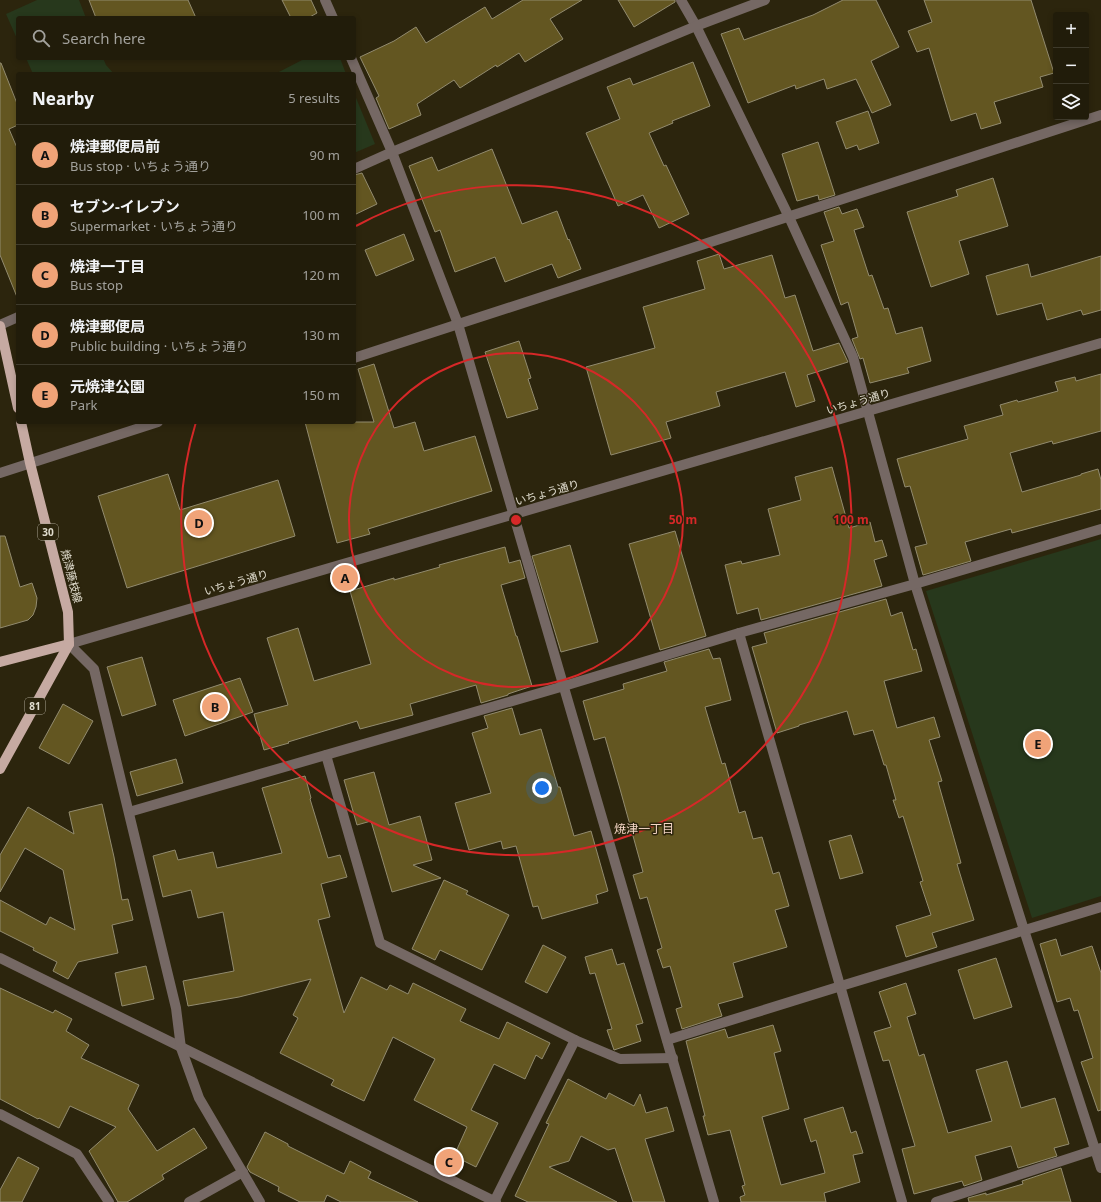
<!DOCTYPE html>
<html lang="en">
<head>
<meta charset="utf-8">
<style>
  :root { --surface:#211c0a; --page:#2d2918; --text:#f1f3f6; --muted:#a2a19c; --line:#3e3a2b; --accent:#f0a378 }
  body { margin:0; font-family:"Noto Sans","Noto Sans JP",sans-serif; background:var(--page); color:var(--text) }
  .controls { position:absolute; right:12px; top:12px; display:grid; overflow:hidden; border-radius:4px; box-shadow:0 2px 6px #0003 }
  .controls button { width:36px; height:36px; display:grid; place-items:center; padding:0; border:0; border-bottom:1px solid var(--line); background:var(--surface); color:var(--text); font:20px sans-serif }
  .you { position:absolute; left:542px; top:788px; width:14px; height:14px; margin:-10px; border:3px solid #fff; border-radius:50%; background:#1a73e8; box-shadow:0 0 0 6px #1a73e833 }
  .badge { display:grid; place-items:center; width:26px; height:26px; border-radius:50%; background:var(--accent); color:#111; font-size:13px; font-weight:700 }
  .pin { position:absolute; translate:-50% -50%; border:2px solid #fff; box-shadow:0 1px 4px #0006 }
  .list { margin:0; padding:0; list-style:none }
  h2 { display:flex; justify-content:space-between; align-items:center; height:52px; margin:0; padding:0 16px; font-size:17px }
  h2 small { font-size:13px; font-weight:400; color:var(--muted) }
  .list li { display:grid; grid-template-columns:26px 1fr auto; gap:12px; align-items:center; box-sizing:border-box; height:60px; padding:0 16px; border-top:1px solid var(--line) }
  .list b { display:block; font-size:15px; white-space:nowrap }
  .list p { margin:0; font-size:13px; white-space:nowrap; color:var(--muted) }
  .list em { font-size:13px; font-style:normal; color:var(--muted) }
  .icon { flex:none; width:22px; height:22px; fill:none; stroke:currentColor; stroke-width:2; stroke-linecap:round; stroke-linejoin:round }
  .map { position:relative; flex:none; width:1101px; height:1202px; overflow:hidden }
  .search { position:absolute; background:var(--surface); box-shadow:0 2px 6px #0003; left:16px; top:16px; width:340px; height:44px; display:flex; align-items:center; gap:10px; box-sizing:border-box; padding:0 14px; border-radius:4px; color:var(--muted); font-size:15px }
  .panel { position:absolute; background:var(--surface); box-shadow:0 2px 6px #0003; left:16px; top:72px; width:340px; height:352px; border-radius:4px }
  .map>svg:first-child { display:block }
  .green { fill:#27381c }
  .building { fill:#635621; stroke:#928b6f }
  .lines { fill:none; stroke-linecap:round; stroke-linejoin:round }
  .minor { stroke:#756864; stroke-width:10 }
  .major { stroke:#c6aaa2; stroke-width:10 }
  .ring { fill:none; stroke:#d62828; stroke-width:2 }
  .labels { text-anchor:middle; dominant-baseline:central; stroke-width:3; stroke-linejoin:round; paint-order:stroke }
  .shield { fill:#2c250d; stroke:#aaa594; stroke-width:1 }
  .shield-label { font-size:10px; font-weight:bold; fill:#e0dcce }
  .street-label { font-size:11px; fill:#e0dcce; stroke:#2c250d }
  .neighbourhood-label { font-size:12px; fill:#f4d6c6; stroke:#2c250d }
  .centre { fill:#d62828; stroke:#2c250d; stroke-width:2 }
  .ring-label { font-size:12px; text-anchor:middle; font-weight:bold; fill:#d62828; stroke:#2c250d; stroke-width:3; stroke-linejoin:round; paint-order:stroke }
</style>
</head>
<body>
<div class="map">
<svg width="1101" height="1202" viewBox="0 0 1101 1202">
  <rect width="100%" height="100%" fill="#2c250d"/>
  <g class="green">
    <polygon points="37,0 79,0 86,18 18,18 18,41 6,14"/>
    <polygon points="26,58 103,58 106,65 114,74 33,74"/>
    <polygon points="306,58 340,58 346,74 275,74"/>
    <polygon points="354,93 375,144 354,153"/>
    <polygon points="1101,539 1101,896 1032,918 926,591"/>
  </g>
  <g class="building">
    <polygon points="89,0 188,0 196,18 96,18"/>
    <polygon points="282,0 311,0 317,13 308,18 291,18"/>
    <polygon points="523,0 582,0 550,19 563,39 525,62 519,53 497,67 496,65 460,88 454,80 417,104 421,115 389,129 376,98 379,96 360,57 394,41 416,27 426,43 485,7 492,19"/>
    <polygon points="618,0 675,0 675,2 634,27"/>
    <polygon points="843,0 876,0 899,47 871,61 891,105 872,113 856,79 827,89 824,79 796,89 795,85 748,103 721,34 739,28 744,40 813,15"/>
    <polygon points="924,0 1031,0 1054,73 1040,77 1043,87 994,102 1001,123 981,129 976,113 951,121 929,48 917,52 908,31 932,22"/>
    <polygon points="693,62 710,106 672,121 673,123 649,133 664,166 666,165 689,214 659,228 643,195 618,206 586,133 620,119 607,87 630,78 633,85"/>
    <polygon points="0,63 1,63 18,106 18,125 9,129 18,150 18,297 17,297 0,255"/>
    <polygon points="868,111 879,143 859,150 857,145 846,149 836,122"/>
    <polygon points="818,142 835,195 819,200 818,195 797,201 782,154"/>
    <polygon points="492,149 522,224 557,211 568,240 569,239 581,269 558,278 552,264 505,282 495,257 455,272 440,230 435,232 409,166 432,157 438,171"/>
    <polygon points="362,173 377,204 354,215 354,175"/>
    <polygon points="993,178 1008,226 959,241 969,274 931,287 907,212 958,196 956,190"/>
    <polygon points="839,207 842,214 857,209 864,227 854,230 869,276 872,275 884,309 888,308 896,334 922,327 931,361 907,368 909,373 870,383 863,358 860,359 852,339 858,337 848,302 841,305 821,245 834,241 824,212"/>
    <polygon points="404,234 414,260 376,276 365,250"/>
    <polygon points="719,254 724,269 772,255 785,298 795,295 813,351 839,343 848,362 807,375 815,401 796,407 785,372 716,392 720,406 666,422 671,438 611,455 586,367 655,348 643,307 705,289 697,261"/>
    <polygon points="1101,256 1101,310 1083,315 1081,310 1047,320 1042,303 997,315 986,276 1028,264 1031,277"/>
    <polygon points="519,341 531,378 528,379 538,409 507,418 485,352"/>
    <polygon points="374,364 394,428 415,422 424,451 475,436 492,491 368,529 370,534 337,543 305,422 374,422 358,369"/>
    <polygon points="1101,374 1101,431 1053,444 1052,441 1010,453 1022,492 1081,475 1081,474 1098,469 1101,480 1101,509 1012,533 1011,529 965,542 971,561 923,575 915,547 927,544 910,486 905,487 897,459 968,439 964,426 1003,415 1000,405 1017,400 1018,402 1058,391 1055,382 1075,377 1076,381"/>
    <polygon points="832,467 849,528 870,522 875,542 882,540 887,556 874,560 882,586 761,620 758,608 737,614 725,565 741,561 742,564 780,555 768,509 801,500 795,477"/>
    <polygon points="168,474 180,510 278,480 295,536 127,588 98,496"/>
    <polygon points="675,531 706,636 660,650 629,544"/>
    <polygon points="0,536 5,536 20,587 32,583 37,598 36,607 33,615 28,620 0,628"/>
    <polygon points="570,545 598,642 561,652 532,556"/>
    <polygon points="505,547 509,563 520,560 525,578 501,585 516,636 517,636 532,686 508,694 508,695 481,703 476,685 410,704 413,715 360,729 357,721 288,742 289,743 264,750 254,714 288,705 267,638 298,628 314,681 371,664 350,591 394,578 394,580 440,567 439,565"/>
    <polygon points="886,599 891,616 902,612 913,650 916,649 922,671 884,681 897,728 934,717 940,737 929,740 942,781 938,782 961,863 957,864 974,920 932,933 937,947 906,957 896,926 931,915 920,882 923,881 912,845 903,816 899,818 893,800 896,800 886,765 884,765 873,730 854,735 847,711 799,725 799,726 777,733 752,647 767,643 764,633"/>
    <polygon points="709,649 713,659 720,658 731,700 705,707 722,764 725,763 739,813 745,811 753,839 762,837 773,874 779,872 789,906 775,910 787,947 733,963 743,997 718,1004 722,1016 682,1029 676,1009 682,1007 670,966 663,968 657,950 662,948 647,897 640,899 633,875 643,872 620,789 605,737 594,740 583,701 624,689 623,684 667,671 664,662"/>
    <polygon points="142,657 156,705 122,716 107,667"/>
    <polygon points="240,678 253,712 185,736 173,700"/>
    <polygon points="63,704 93,721 69,764 39,748"/>
    <polygon points="512,708 520,735 541,729 558,787 560,787 574,836 591,831 608,891 596,895 598,903 542,919 538,906 533,907 516,846 503,849 501,841 469,850 455,803 491,793 472,733 488,728 484,716"/>
    <polygon points="176,759 183,783 137,796 130,772"/>
    <polygon points="374,772 389,825 420,816 432,860 413,865 441,878 392,892 371,821 357,825 344,780"/>
    <polygon points="305,776 311,798 310,799 328,858 340,855 347,877 321,884 330,917 318,920 344,1013 361,977 387,990 390,985 408,994 413,983 466,1009 460,1021 499,1039 507,1022 550,1043 542,1059 536,1055 525,1079 494,1064 471,1110 498,1123 476,1167 454,1156 467,1127 414,1100 435,1059 393,1037 364,1101 331,1085 334,1080 280,1053 298,1018 293,1015 311,979 239,997 188,1006 183,981 234,971 223,912 198,918 191,890 163,897 153,856 175,850 178,860 213,852 217,868 282,853 262,788"/>
    <polygon points="102,804 114,857 122,900 128,899 133,920 112,925 118,953 78,962 68,979 53,971 57,962 33,950 34,948 0,931 0,900 46,925 50,917 75,930 63,870 25,848 0,892 0,855 28,807 74,834 69,812"/>
    <polygon points="851,835 863,873 840,879 829,841"/>
    <polygon points="444,880 468,891 466,894 509,915 482,970 440,950 435,960 412,949"/>
    <polygon points="1056,939 1061,956 1092,946 1101,973 1101,1110 1098,1111 1081,1062 1093,1058 1078,1010 1074,1011 1070,998 1057,1002 1040,944"/>
    <polygon points="543,945 566,957 547,993 525,982"/>
    <polygon points="612,949 617,965 624,963 643,1023 636,1025 641,1041 614,1050 607,1030 612,1029 595,973 590,974 585,957"/>
    <polygon points="996,958 1012,1007 974,1019 958,970"/>
    <polygon points="146,966 154,999 122,1006 115,973"/>
    <polygon points="906,983 916,1014 907,1017 919,1056 924,1054 948,1133 992,1121 976,1070 1007,1061 1021,1108 1055,1098 1069,1144 1054,1148 1057,1156 1018,1168 1011,1146 975,1156 982,1180 964,1186 962,1181 914,1194 902,1149 915,1146 889,1060 883,1061 874,1032 891,1027 879,992"/>
    <polygon points="0,988 53,1013 55,1010 72,1019 66,1031 89,1045 81,1058 139,1085 128,1109 157,1151 194,1128 207,1148 162,1175 164,1179 127,1202 118,1202 89,1151 116,1127 70,1106 59,1128 39,1118 38,1119 0,1099"/>
    <polygon points="773,1025 781,1051 774,1053 789,1109 762,1117 781,1185 825,1173 816,1140 811,1142 804,1119 843,1107 851,1133 856,1131 863,1153 853,1155 860,1182 824,1193 826,1202 741,1202 740,1197 745,1195 742,1186 745,1185 730,1130 708,1135 703,1116 705,1116 686,1041 725,1029 728,1038"/>
    <polygon points="568,1079 606,1099 609,1093 634,1106 640,1094 646,1113 667,1107 674,1131 645,1139 665,1202 633,1202 615,1148 608,1150 581,1136 569,1161 549,1167 617,1202 528,1202 515,1196 549,1124 546,1123"/>
    <polygon points="265,1132 288,1144 288,1146 344,1174 350,1161 371,1172 368,1178 418,1202 341,1202 327,1195 324,1202 300,1202 278,1191 279,1187 250,1172 247,1167"/>
    <polygon points="18,1157 39,1168 22,1202 0,1202 0,1190"/>
    <polygon points="1061,1168 1071,1202 969,1202 968,1198 986,1193 986,1195 1023,1184 1022,1181"/>
  </g>
  <g class="lines">
    <g class="minor">
      <polyline points="325,0 333,18"/>
      <polyline points="681,0 696,26 789,217 853,357 915,584 1024,930 1101,1168"/>
      <polyline points="351,58 392,152 458,324 714,1202"/>
      <polyline points="354,169 392,152 696,26 765,0"/>
      <polyline points="0,325 18,317"/>
      <polyline points="354,358 1101,115"/>
      <polyline points="0,473 158,422"/>
      <polyline points="739,633 902,1202"/>
      <polyline points="326,755 380,943 575,1040 620,1059 673,1058"/>
      <polyline points="129,812 564,686 739,633 915,584 1101,529"/>
      <polyline points="0,958 496,1202"/>
      <polyline points="667,1040 841,986 1101,907"/>
      <polyline points="0,1114 77,1154 109,1202"/>
      <polyline points="189,1202 243,1172"/>
      <polyline points="260,1202 199,1098 181,1048 176,1008 94,669 69,644 1101,343"/>
      <polyline points="494,1202 575,1040"/>
      <polyline points="936,1202 1101,1148"/>
    </g>
    <g class="major">
      <polyline points="0,326 18,408"/>
      <polyline points="21,422 30,463 68,612 69,644"/>
      <polyline points="0,662 69,644"/>
      <polyline points="0,769 69,644"/>
    </g>
  </g>
  <g class="ring">
    <circle cx="516" cy="520" r="167"/>
    <path d="M356 226A335 335 0 1 1 196 422"/>
  </g>
  <g class="labels">
    <g class="shield">
      <rect x="38" y="524" width="20" height="16" rx="3"/>
      <rect x="25" y="698" width="20" height="16" rx="3"/>
    </g>
    <g class="shield-label">
      <text x="48" y="532">30</text>
      <text x="35" y="706">81</text>
    </g>
    <g class="street-label">
      <text transform="translate(858 401) rotate(-16)">いちょう通り</text>
      <text transform="translate(547 492) rotate(-16)">いちょう通り</text>
      <text transform="translate(72 576) rotate(76)">焼津藤枝線</text>
      <text transform="translate(236 582) rotate(-16)">いちょう通り</text>
    </g>
    <g class="neighbourhood-label">
      <text x="644" y="828">焼津一丁目</text>
    </g>
  </g>
  <circle cx="516" cy="520" r="6" class="centre"/>
  <g class="ring-label">
    <text x="683" y="524">50 m</text>
    <text x="851" y="524">100 m</text>
  </g>
</svg>
<div class="controls">
<button>+</button>
<button>−</button>
<button><svg class="icon" aria-label="layers" viewBox="0 0 24 24"><path d="M12 4l9 5-9 5-9-5zM3 14l9 5 9-5"/></svg></button>
</div>
<div class="you"></div>
<div class="pin badge" style="left:345px;top:578px">A</div>
<div class="pin badge" style="left:215px;top:707px">B</div>
<div class="pin badge" style="left:449px;top:1162px">C</div>
<div class="pin badge" style="left:199px;top:523px">D</div>
<div class="pin badge" style="left:1038px;top:744px">E</div>
<div class="search"><svg class="icon" aria-label="search" viewBox="0 0 24 24"><circle cx="10" cy="10" r="6"/><path d="M15 15l6 6"/></svg>Search here</div>
<section class="panel">
<h2>Nearby<small>5 results</small></h2>
<ul class="list">
<li><span class="badge">A</span><div><b>焼津郵便局前</b><p>Bus stop · いちょう通り</p></div><em>90 m</em></li>
<li><span class="badge">B</span><div><b>セブン-イレブン</b><p>Supermarket · いちょう通り</p></div><em>100 m</em></li>
<li><span class="badge">C</span><div><b>焼津一丁目</b><p>Bus stop</p></div><em>120 m</em></li>
<li><span class="badge">D</span><div><b>焼津郵便局</b><p>Public building · いちょう通り</p></div><em>130 m</em></li>
<li><span class="badge">E</span><div><b>元焼津公園</b><p>Park</p></div><em>150 m</em></li>
</ul>
</section>
</div>
</body>
</html>
